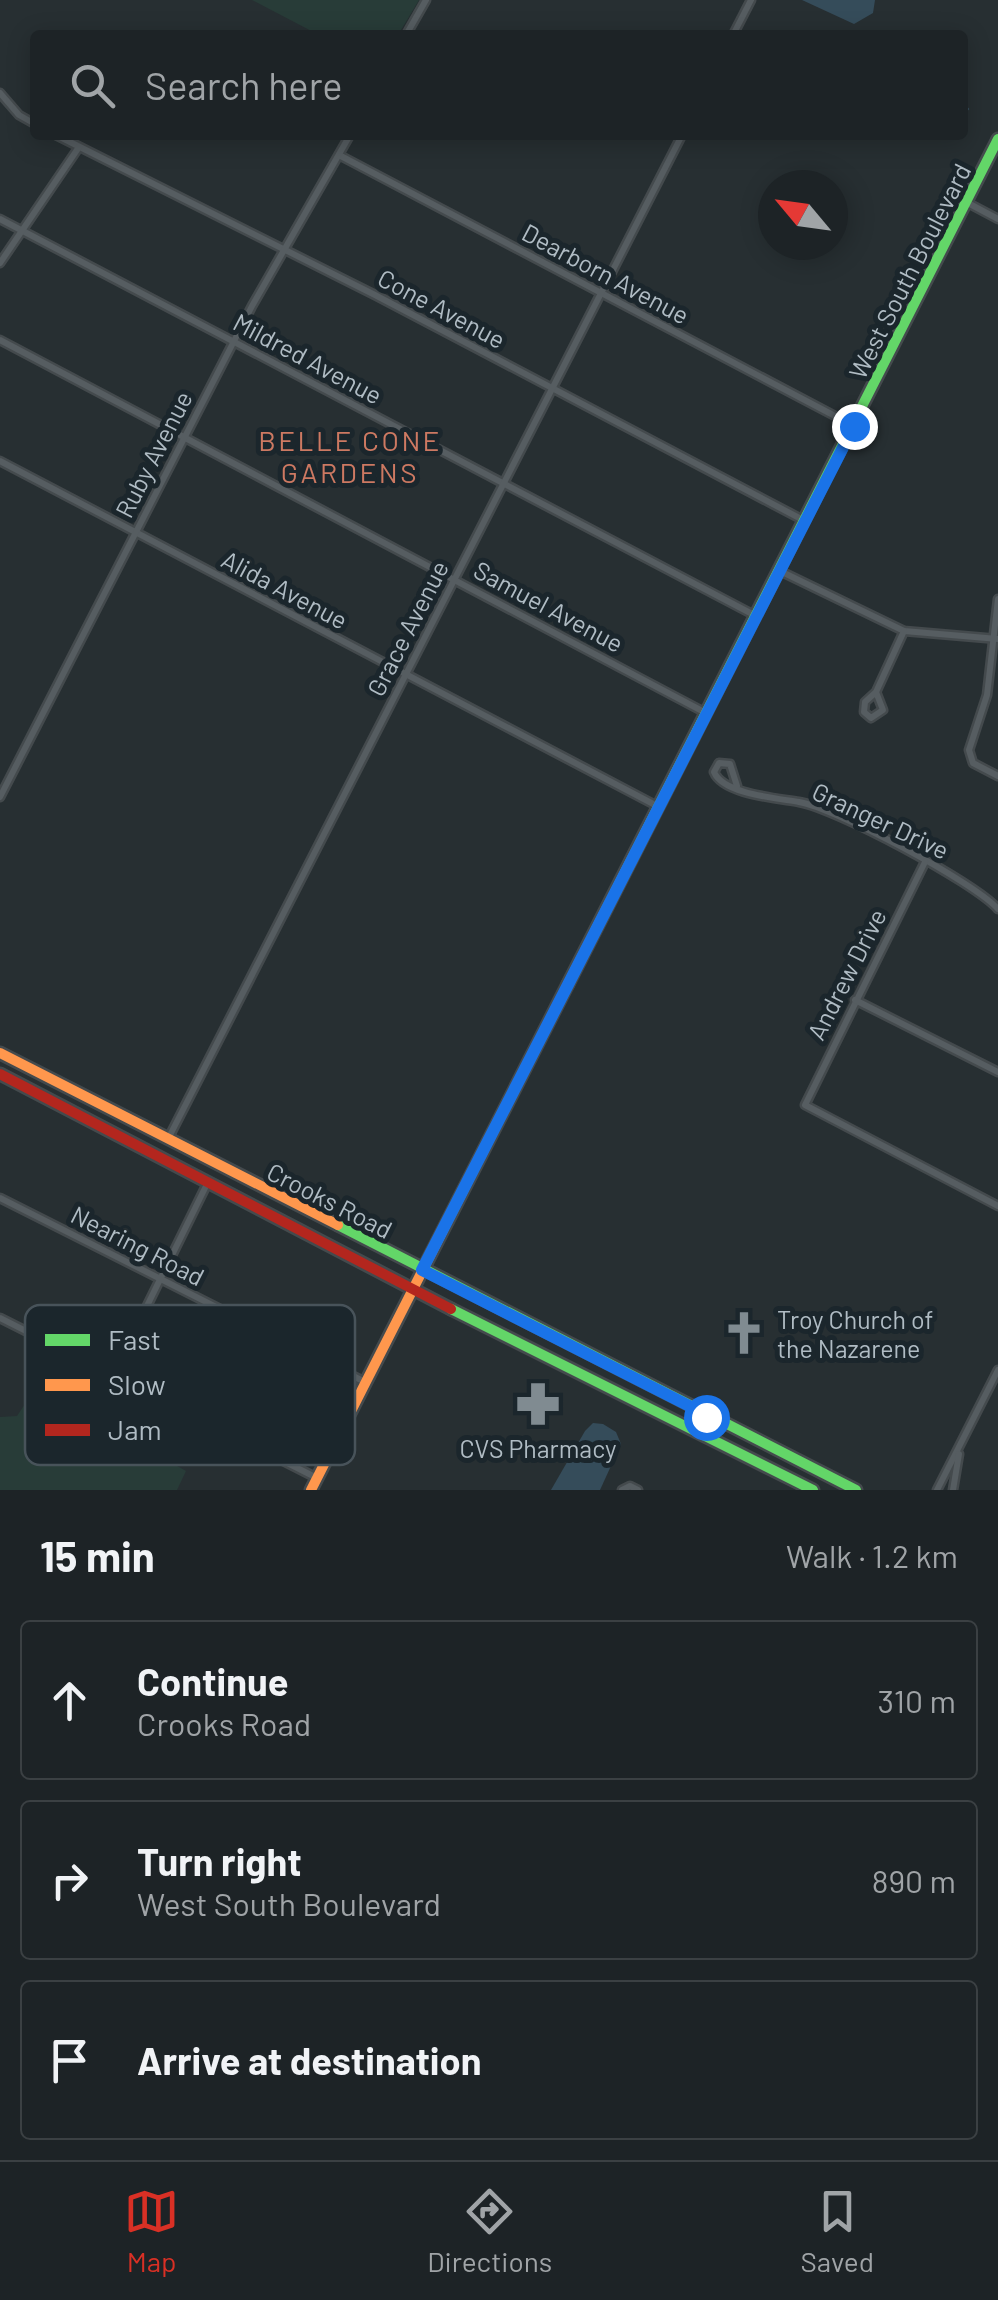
<!DOCTYPE html>
<html lang="en">
<head>
<meta charset="utf-8">
<style>
  :root { --surface:#1d2326; --page:#2a2f32; --text:#f1f3f6; --muted:#a0a4a7; --line:#3b4043; --accent:#d93025 }
  body { margin:0; font-family:Barlow,sans-serif; background:var(--page); color:var(--text) }
  .compass { position:absolute; left:758px; top:170px; width:90px; height:90px; border-radius:50%; background:var(--surface); box-shadow:0 5px 25px #0003; rotate:299deg }
  .stop { position:absolute; width:30px; height:30px; margin:-22px; border:8px solid #1a73e8; border-radius:50%; background:#fff }
  .stop.end { background:#1a73e8; border-color:#fff; box-shadow:0 2px 10px #0008 }
  .list { margin:0; padding:0; list-style:none }
  h2 { display:flex; justify-content:space-between; align-items:center; height:130px; margin:0; padding:0 40px; font-size:42px }
  h2 small { font-size:32px; font-weight:400; color:var(--muted) }
  .list li { display:grid; grid-template-columns:65px 1fr auto; gap:30px; align-items:center; box-sizing:border-box; height:160px; margin:0 20px 20px; padding:0 20px; border:2px solid var(--line); border-radius:10px }
  .list b { display:block; font-size:38px; white-space:nowrap }
  .list p { margin:0; font-size:32px; white-space:nowrap; color:var(--muted) }
  .list em { font-size:32px; font-style:normal; color:var(--muted) }
  .icon { flex:none; width:55px; height:55px; fill:none; stroke:currentColor; stroke-width:2; stroke-linecap:round; stroke-linejoin:round }
  .map { position:relative; flex:none; width:998px; height:1490px; overflow:hidden }
  .search { position:absolute; background:var(--surface); box-shadow:0 5px 25px #0003; left:30px; right:30px; top:30px; height:110px; display:flex; align-items:center; gap:25px; box-sizing:border-box; padding:0 35px; border-radius:10px; color:var(--muted); font-size:38px }
  .sheet { height:670px; background:var(--surface) }
  nav { display:flex; justify-content:space-around; align-items:center; box-sizing:border-box; height:140px; border-top:2px solid var(--line); background:var(--surface); font-size:28px; color:var(--muted) }
  nav a { display:grid; justify-items:center; gap:5px }
  nav .on { color:var(--accent) }
  .map>svg:first-child { display:block }
  .green { fill:#283c38 }
  .water { fill:#354c5a }
  .lines { fill:none; stroke-linecap:round; stroke-linejoin:round }
  .stream { stroke:#354c5a; stroke-width:2.5 }
  .street-casing { stroke:#444a4d; stroke-width:11 }
  .fast-casing { stroke:#444a4d; stroke-width:15 }
  .slow-casing { stroke:#444a4d; stroke-width:15 }
  .jam-casing { stroke:#444a4d; stroke-width:15 }
  .street { stroke:#565d61; stroke-width:6 }
  .fast { stroke:#63d668; stroke-width:10 }
  .slow { stroke:#ff974d; stroke-width:10 }
  .jam { stroke:#b3261e; stroke-width:10 }
  .route { stroke:#1a73e8; stroke-width:12 }
  .labels { text-anchor:middle; dominant-baseline:central; stroke-width:10; stroke-linejoin:round; paint-order:stroke }
  .street-label { font-size:25px; fill:#b0bcc4; stroke:#1b262c }
  .poi-label { font-size:25px; fill:#b0bcc4; stroke:#1b262c; text-anchor:start }
  .neighbourhood-label { font-size:28px; letter-spacing:2.5px; fill:#cd7962; stroke:#1b262c }
  .key { fill:#1b262c; stroke:#48535a; stroke-width:2.5 }
  .key-label { font-size:28px; fill:#b0bcc4 }
</style>
</head>
<body>
<div class="map">
<svg width="998" height="1490" viewBox="0 0 998 1490">
  <rect width="100%" height="100%" fill="#272f32"/>
  <g class="green">
    <polygon points="252,0 419,0 398,35 319,35"/>
    <polygon points="60,1356 132,1391 125,1418 127,1437 186,1471 177,1490 0,1490 0,1417 17,1416 33,1392 51,1384"/>
  </g>
  <g class="water">
    <polygon points="802,0 875,0 873,13 854,24"/>
    <polygon points="603,1424 616,1432 621,1444 600,1490 551,1490 585,1431 593,1423"/>
  </g>
  <g class="lines">
    <polyline class="stream" points="963,110 968,109"/>
    <g class="street-casing">
      <g id="street">
        <polyline points="406,35 426,0"/>
        <polyline points="733,35 751,0"/>
        <polyline points="0,93 19,115 35,124"/>
        <polyline points="56,135 375,295 805,521"/>
        <polyline points="339,155 854,426"/>
        <polyline points="966,202 998,219"/>
        <polyline points="0,219 756,616"/>
        <polyline points="0,263 79,147"/>
        <polyline points="0,340 706,713"/>
        <polyline points="0,461 659,807"/>
        <polyline points="780,571 904,631 998,639"/>
        <polyline points="998,599 987,695 969,750 973,763 998,776"/>
        <polyline points="876,692 883,710 871,718 864,712 865,702 876,692 904,631"/>
        <path d="M737,786L730,764L719,763L714,772C723,794 776,798 799,802C835,808 974,882 998,909"/>
        <polyline points="0,797 252,306 350,135"/>
        <polyline points="925,862 805,1105 998,1206"/>
        <polyline points="855,1000 998,1072"/>
        <polyline points="168,1139 682,135"/>
        <polyline points="0,1198 365,1382"/>
        <polyline points="0,1318 317,1478"/>
        <polyline points="113,1375 207,1184"/>
        <polyline points="622,1490 630,1486 638,1490"/>
        <polyline points="937,1490 998,1370"/>
        <polyline points="953,1490 959,1454"/>
      </g>
    </g>
    <g class="fast-casing">
      <g id="fast">
        <polyline points="568,984 998,139"/>
        <polyline points="338,1225 856,1490"/>
        <polyline points="451,1309 813,1490"/>
      </g>
    </g>
    <g class="slow-casing">
      <g id="slow">
        <polyline points="0,1053 338,1225"/>
        <polyline points="311,1490 568,984"/>
      </g>
    </g>
    <g class="jam-casing">
      <polyline id="jam" points="0,1074 451,1309"/>
    </g>
    <use href="#street" class="street"/>
    <use href="#fast" class="fast"/>
    <use href="#slow" class="slow"/>
    <use href="#jam" class="jam"/>
  </g>
  <g class="lines">
    <polyline class="route" points="706,1417 711,1417 422,1270 854,426"/>
  </g>
  <defs>
    <g id="church-bare" transform="scale(3.45)"><path d="M-1.2-6h2.4v3.5h3.3v2.4h-3.3V6h-2.4V-.1h-3.3v-2.4h3.3Z" fill="#808b91" stroke="#1b262c" stroke-width="2.5" paint-order="stroke"/></g>
    <g id="pharmacy-bare" transform="scale(3.45)"><path d="M-2-6h4v4h4v4h-4v4h-4v-4h-4v-4h4Z" fill="#808b91" stroke="#1b262c" stroke-width="2.5" paint-order="stroke"/></g>
  </defs>
  <g fill-rule="evenodd">
    <use href="#church-bare" x="744" y="1333"/>
    <use href="#pharmacy-bare" x="538" y="1404"/>
  </g>
  <g class="labels">
    <g class="street-label">
      <text transform="translate(909 271) rotate(-63)">West South Boulevard</text>
      <text transform="translate(606 273) rotate(28)">Dearborn Avenue</text>
      <text transform="translate(442 308) rotate(28)">Cone Avenue</text>
      <text transform="translate(308 358) rotate(28)">Mildred Avenue</text>
      <text transform="translate(153 454) rotate(-63)">Ruby Avenue</text>
      <text transform="translate(285 589) rotate(28)">Alida Avenue</text>
      <text transform="translate(549 606) rotate(28)">Samuel Avenue</text>
      <text transform="translate(407 628) rotate(-63)">Grace Avenue</text>
      <text transform="translate(881 820) rotate(25)">Granger Drive</text>
      <text transform="translate(846 974) rotate(-63)">Andrew Drive</text>
      <text transform="translate(330 1200) rotate(27)">Crooks Road</text>
      <text transform="translate(138 1245) rotate(27)">Nearing Road</text>
    </g>
    <g class="poi-label">
      <text x="777" y="1319">Troy Church of<tspan x="777" dy="29">the Nazarene</tspan></text>
      <text x="538" y="1448" text-anchor="middle">CVS Pharmacy</text>
    </g>
    <g class="neighbourhood-label">
      <text x="350" y="440">BELLE CONE<tspan x="350" dy="32">GARDENS</tspan></text>
    </g>
  </g>
  <rect x="25" y="1305" width="330" height="160" rx="15" class="key"/>
  <rect x="45" y="1334" width="45" height="12" fill="#63d668"/>
  <rect x="45" y="1379" width="45" height="12" fill="#ff974d"/>
  <rect x="45" y="1424" width="45" height="12" fill="#b3261e"/>
  <g class="key-label">
    <text x="108" y="1350">Fast</text>
    <text x="108" y="1395">Slow</text>
    <text x="108" y="1440">Jam</text>
  </g>
</svg>
<svg class="compass" viewBox="-18 -18 36 36"><path d="M0-13l5 13h-10z" fill="#e53935"/><path d="M0 13l5-13h-10z" fill="#a0a4a7"/></svg>
<div class="stop" style="left:706px;top:1417px"></div>
<div class="stop end" style="left:854px;top:426px"></div>
<div class="search"><svg class="icon" aria-label="search" viewBox="0 0 24 24"><circle cx="10" cy="10" r="6"/><path d="M15 15l6 6"/></svg>Search here</div>
</div>
<section class="sheet">
<h2>15 min<small>Walk · 1.2 km</small></h2>
<ul class="list">
<li><svg class="icon" aria-label="ahead" viewBox="0 0 24 24"><path d="M12 20V5M6 11l6-6 6 6"/></svg><div><b>Continue</b><p>Crooks Road</p></div><em>310 m</em></li>
<li><svg class="icon" aria-label="right" viewBox="0 0 24 24"><path d="M7 20v-9h11M14 6l5 5-5 5"/></svg><div><b>Turn right</b><p>West South Boulevard</p></div><em>890 m</em></li>
<li><svg class="icon" aria-label="arrive" viewBox="0 0 24 24"><path d="M6 21V4h12l-3 4 3 4H6"/></svg><div><b>Arrive at destination</b></div></li>
</ul>
</section>
<nav>
<a class="on"><svg class="icon" aria-label="map" viewBox="0 0 24 24"><path d="M3 6l6-2 6 2 6-2v14l-6 2-6-2-6 2zM9 4v14M15 6v14"/></svg>Map</a>
<a><svg class="icon" aria-label="directions" viewBox="0 0 24 24"><path d="M12 3l9 9-9 9-9-9zM9 14v-3h6M13 9l2 2-2 2"/></svg>Directions</a>
<a><svg class="icon" aria-label="saved" viewBox="0 0 24 24"><path d="M7 4h10v16l-5-4-5 4z"/></svg>Saved</a>
</nav>
</body>
</html>
